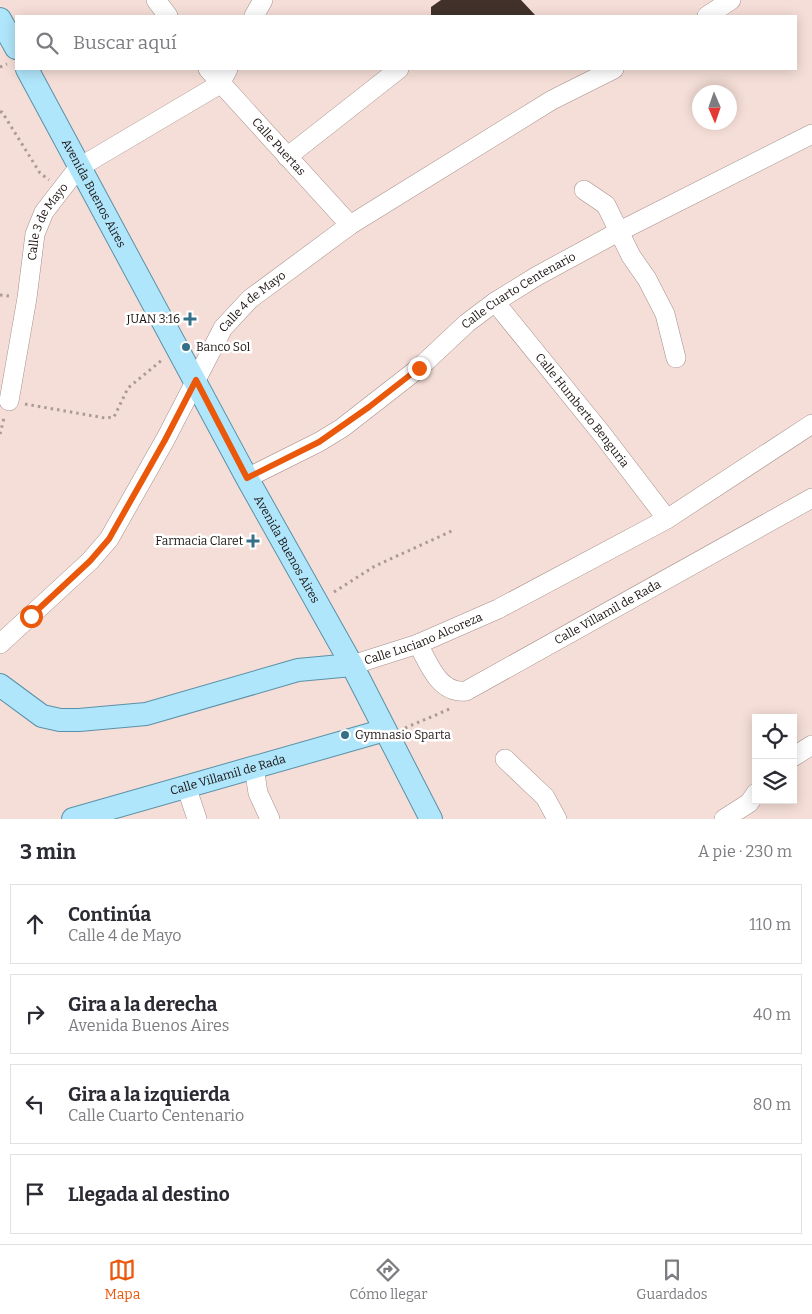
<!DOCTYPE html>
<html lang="es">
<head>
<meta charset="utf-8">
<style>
  :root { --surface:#fff; --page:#f7f7f7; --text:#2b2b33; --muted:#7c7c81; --line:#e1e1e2; --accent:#ea580c }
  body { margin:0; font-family:Bitter,serif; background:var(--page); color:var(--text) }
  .controls { position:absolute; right:15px; bottom:15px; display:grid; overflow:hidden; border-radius:0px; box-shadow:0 2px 12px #0003 }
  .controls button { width:45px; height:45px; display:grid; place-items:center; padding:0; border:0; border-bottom:1px solid var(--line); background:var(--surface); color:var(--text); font:25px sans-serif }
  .compass { position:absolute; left:692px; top:85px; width:45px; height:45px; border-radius:50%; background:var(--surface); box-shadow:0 2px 12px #0003; rotate:178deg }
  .stop { position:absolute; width:15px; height:15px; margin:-11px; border:4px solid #ea580c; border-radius:50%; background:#fff }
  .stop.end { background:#ea580c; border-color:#fff; box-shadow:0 1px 5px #0008 }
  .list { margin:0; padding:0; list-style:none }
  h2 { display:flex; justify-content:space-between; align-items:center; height:65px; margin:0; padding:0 20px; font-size:21px }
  h2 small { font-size:16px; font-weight:400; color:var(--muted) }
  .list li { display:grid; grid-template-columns:32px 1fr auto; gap:15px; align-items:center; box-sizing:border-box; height:80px; margin:0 10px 10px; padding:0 10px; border:1px solid var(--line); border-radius:0px }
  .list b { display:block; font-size:19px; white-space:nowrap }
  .list p { margin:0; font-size:16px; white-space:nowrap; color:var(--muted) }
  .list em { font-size:16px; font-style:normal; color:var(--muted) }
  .icon { flex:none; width:28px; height:28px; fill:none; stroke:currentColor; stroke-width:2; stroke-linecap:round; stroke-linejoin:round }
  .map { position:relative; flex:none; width:812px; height:819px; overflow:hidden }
  .search { position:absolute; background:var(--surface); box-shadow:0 2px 12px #0003; left:15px; right:15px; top:15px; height:55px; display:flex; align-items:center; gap:12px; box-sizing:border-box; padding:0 18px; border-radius:0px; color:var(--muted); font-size:19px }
  .sheet { height:425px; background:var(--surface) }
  nav { display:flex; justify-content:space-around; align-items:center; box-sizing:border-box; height:70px; border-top:1px solid var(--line); background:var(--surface); font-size:14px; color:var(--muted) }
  nav a { display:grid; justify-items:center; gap:2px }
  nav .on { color:var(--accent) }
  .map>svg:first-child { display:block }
  .building { fill:#42312b }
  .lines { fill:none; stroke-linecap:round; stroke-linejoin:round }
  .minor-casing { stroke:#a58f89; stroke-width:20 }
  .major-casing { stroke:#5a91a8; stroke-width:24 }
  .path { stroke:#ac9a95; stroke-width:3; stroke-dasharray:2.5 4; stroke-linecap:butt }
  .minor { stroke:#fff; stroke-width:19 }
  .major { stroke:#b0e6fb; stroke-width:22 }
  .route { stroke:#ea580c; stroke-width:6 }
  .poi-dot { fill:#347087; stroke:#fff; stroke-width:2 }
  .labels { text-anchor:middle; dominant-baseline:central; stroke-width:5; stroke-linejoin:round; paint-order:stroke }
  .street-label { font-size:12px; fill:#1c1412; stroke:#fff }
  .poi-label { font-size:12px; fill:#1c1412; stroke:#fff; text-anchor:end }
</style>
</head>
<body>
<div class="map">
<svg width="812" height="819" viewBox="0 0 812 819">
  <rect width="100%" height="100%" fill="#f5ded7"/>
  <polygon class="building" points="441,0 521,0 536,16 431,16 431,7"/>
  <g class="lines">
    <g class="minor-casing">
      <g id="minor">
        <polyline points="156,0 168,16"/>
        <polyline points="254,16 263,0"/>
        <polyline points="707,16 731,0"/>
        <path id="s1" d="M208,69L350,225"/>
        <polyline points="287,157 399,69"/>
        <polyline points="584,190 606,205 631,256 647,279 665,314 676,358"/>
        <path id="s2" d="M495,302L602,434L667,519"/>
        <path id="s3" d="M9,401L27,298L35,234L44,212L78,168L220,84L228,69"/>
        <path id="s4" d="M247,478L319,442L342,428L419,368L467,323L495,302L537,276L618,232L812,134"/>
        <path id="s5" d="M0,644L90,561L109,539L165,440L223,328L250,299L350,225L552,100L614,69"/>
        <path id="s6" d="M418,644C429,664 439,694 466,691L812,498"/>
        <path id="s7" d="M352,665L418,644L498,609L667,519L812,424"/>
        <polyline points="793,757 812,745"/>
        <polyline points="505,759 545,797 557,819"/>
        <polyline points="254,767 258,793 270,819"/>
        <polyline points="186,786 197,819"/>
        <polyline points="724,819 749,803 756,793"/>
      </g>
    </g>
    <g class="major-casing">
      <g id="major">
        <polyline points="0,19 16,48"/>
        <path id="s8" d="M27,69L247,478L352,665L431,819"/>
        <polyline points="0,685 42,716 60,720 79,720 146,714 298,670 352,665"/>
        <path id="s9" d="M73,819L385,730"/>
      </g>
    </g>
    <g class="path">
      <polyline points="0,67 7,64"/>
      <polyline points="0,112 2,112 40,173 49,180"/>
      <polyline points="0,295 9,296"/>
      <polyline points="25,404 105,418 114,417 128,388 162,360"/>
      <polyline points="0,434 4,418"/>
      <polyline points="334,592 375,566 454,530"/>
      <polyline points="405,728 452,708"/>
    </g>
    <use href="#minor" class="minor"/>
    <use href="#major" class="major"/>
  </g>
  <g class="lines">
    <polyline class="route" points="31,616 90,561 109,539 165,440 196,380 247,478 319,442 369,407 419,368"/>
  </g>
  <g class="poi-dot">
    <path d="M187.5 311.5h5v5h5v5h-5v5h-5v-5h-5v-5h5z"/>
    <circle cx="186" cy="347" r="5"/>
    <path d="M250.5 533.5h5v5h5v5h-5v5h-5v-5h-5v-5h5z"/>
    <circle cx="345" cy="735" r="5"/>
  </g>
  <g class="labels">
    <g class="street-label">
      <text stroke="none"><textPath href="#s1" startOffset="105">Calle Puertas</textPath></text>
      <text stroke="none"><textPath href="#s8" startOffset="141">Avenida Buenos Aires</textPath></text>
      <text stroke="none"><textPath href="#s3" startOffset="185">Calle 3 de Mayo</textPath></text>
      <text stroke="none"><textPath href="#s4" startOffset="332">Calle Cuarto Centenario</textPath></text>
      <text stroke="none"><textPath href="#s5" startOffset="431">Calle 4 de Mayo</textPath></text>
      <text stroke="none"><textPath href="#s2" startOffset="139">Calle Humberto Benguria</textPath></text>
      <text stroke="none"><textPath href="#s8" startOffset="546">Avenida Buenos Aires</textPath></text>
      <text stroke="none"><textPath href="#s6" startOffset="234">Calle Villamil de Rada</textPath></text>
      <text stroke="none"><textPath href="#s7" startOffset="76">Calle Luciano Alcoreza</textPath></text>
      <text stroke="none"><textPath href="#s9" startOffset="161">Calle Villamil de Rada</textPath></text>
    </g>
    <g class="poi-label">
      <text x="180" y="319">JUAN 3:16</text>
      <text x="196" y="347" text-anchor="start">Banco Sol</text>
      <text x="243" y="541">Farmacia Claret</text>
      <text x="355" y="735" text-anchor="start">Gymnasio Sparta</text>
    </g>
  </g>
</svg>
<div class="controls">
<button><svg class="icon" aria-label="locate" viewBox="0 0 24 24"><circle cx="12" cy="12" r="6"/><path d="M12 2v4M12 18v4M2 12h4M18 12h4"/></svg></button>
<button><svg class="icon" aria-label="layers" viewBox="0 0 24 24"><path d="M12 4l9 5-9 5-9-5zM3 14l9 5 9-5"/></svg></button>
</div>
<svg class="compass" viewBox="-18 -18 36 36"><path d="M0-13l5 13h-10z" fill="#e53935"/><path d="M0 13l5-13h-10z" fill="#7c7c81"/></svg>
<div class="stop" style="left:31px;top:616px"></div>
<div class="stop end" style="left:419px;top:368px"></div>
<div class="search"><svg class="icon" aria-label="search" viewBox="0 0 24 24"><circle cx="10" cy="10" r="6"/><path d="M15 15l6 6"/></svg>Buscar aquí</div>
</div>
<section class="sheet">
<h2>3 min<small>A pie · 230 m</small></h2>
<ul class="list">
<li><svg class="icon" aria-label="ahead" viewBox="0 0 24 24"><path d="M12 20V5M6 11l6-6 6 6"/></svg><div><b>Continúa</b><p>Calle 4 de Mayo</p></div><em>110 m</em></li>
<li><svg class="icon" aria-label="right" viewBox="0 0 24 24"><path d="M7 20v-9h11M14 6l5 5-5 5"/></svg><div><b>Gira a la derecha</b><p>Avenida Buenos Aires</p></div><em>40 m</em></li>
<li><svg class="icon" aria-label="left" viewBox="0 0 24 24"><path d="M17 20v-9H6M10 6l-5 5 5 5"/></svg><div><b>Gira a la izquierda</b><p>Calle Cuarto Centenario</p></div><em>80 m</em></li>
<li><svg class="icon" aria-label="arrive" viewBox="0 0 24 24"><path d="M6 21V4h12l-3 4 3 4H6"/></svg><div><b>Llegada al destino</b></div></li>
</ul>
</section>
<nav>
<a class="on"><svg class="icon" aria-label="map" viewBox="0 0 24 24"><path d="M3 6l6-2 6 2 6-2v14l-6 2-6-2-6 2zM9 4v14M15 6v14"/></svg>Mapa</a>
<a><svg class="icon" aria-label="directions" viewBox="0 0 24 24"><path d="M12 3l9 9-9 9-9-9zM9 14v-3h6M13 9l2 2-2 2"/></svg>Cómo llegar</a>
<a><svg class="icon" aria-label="saved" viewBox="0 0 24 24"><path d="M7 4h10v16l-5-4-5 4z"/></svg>Guardados</a>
</nav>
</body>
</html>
